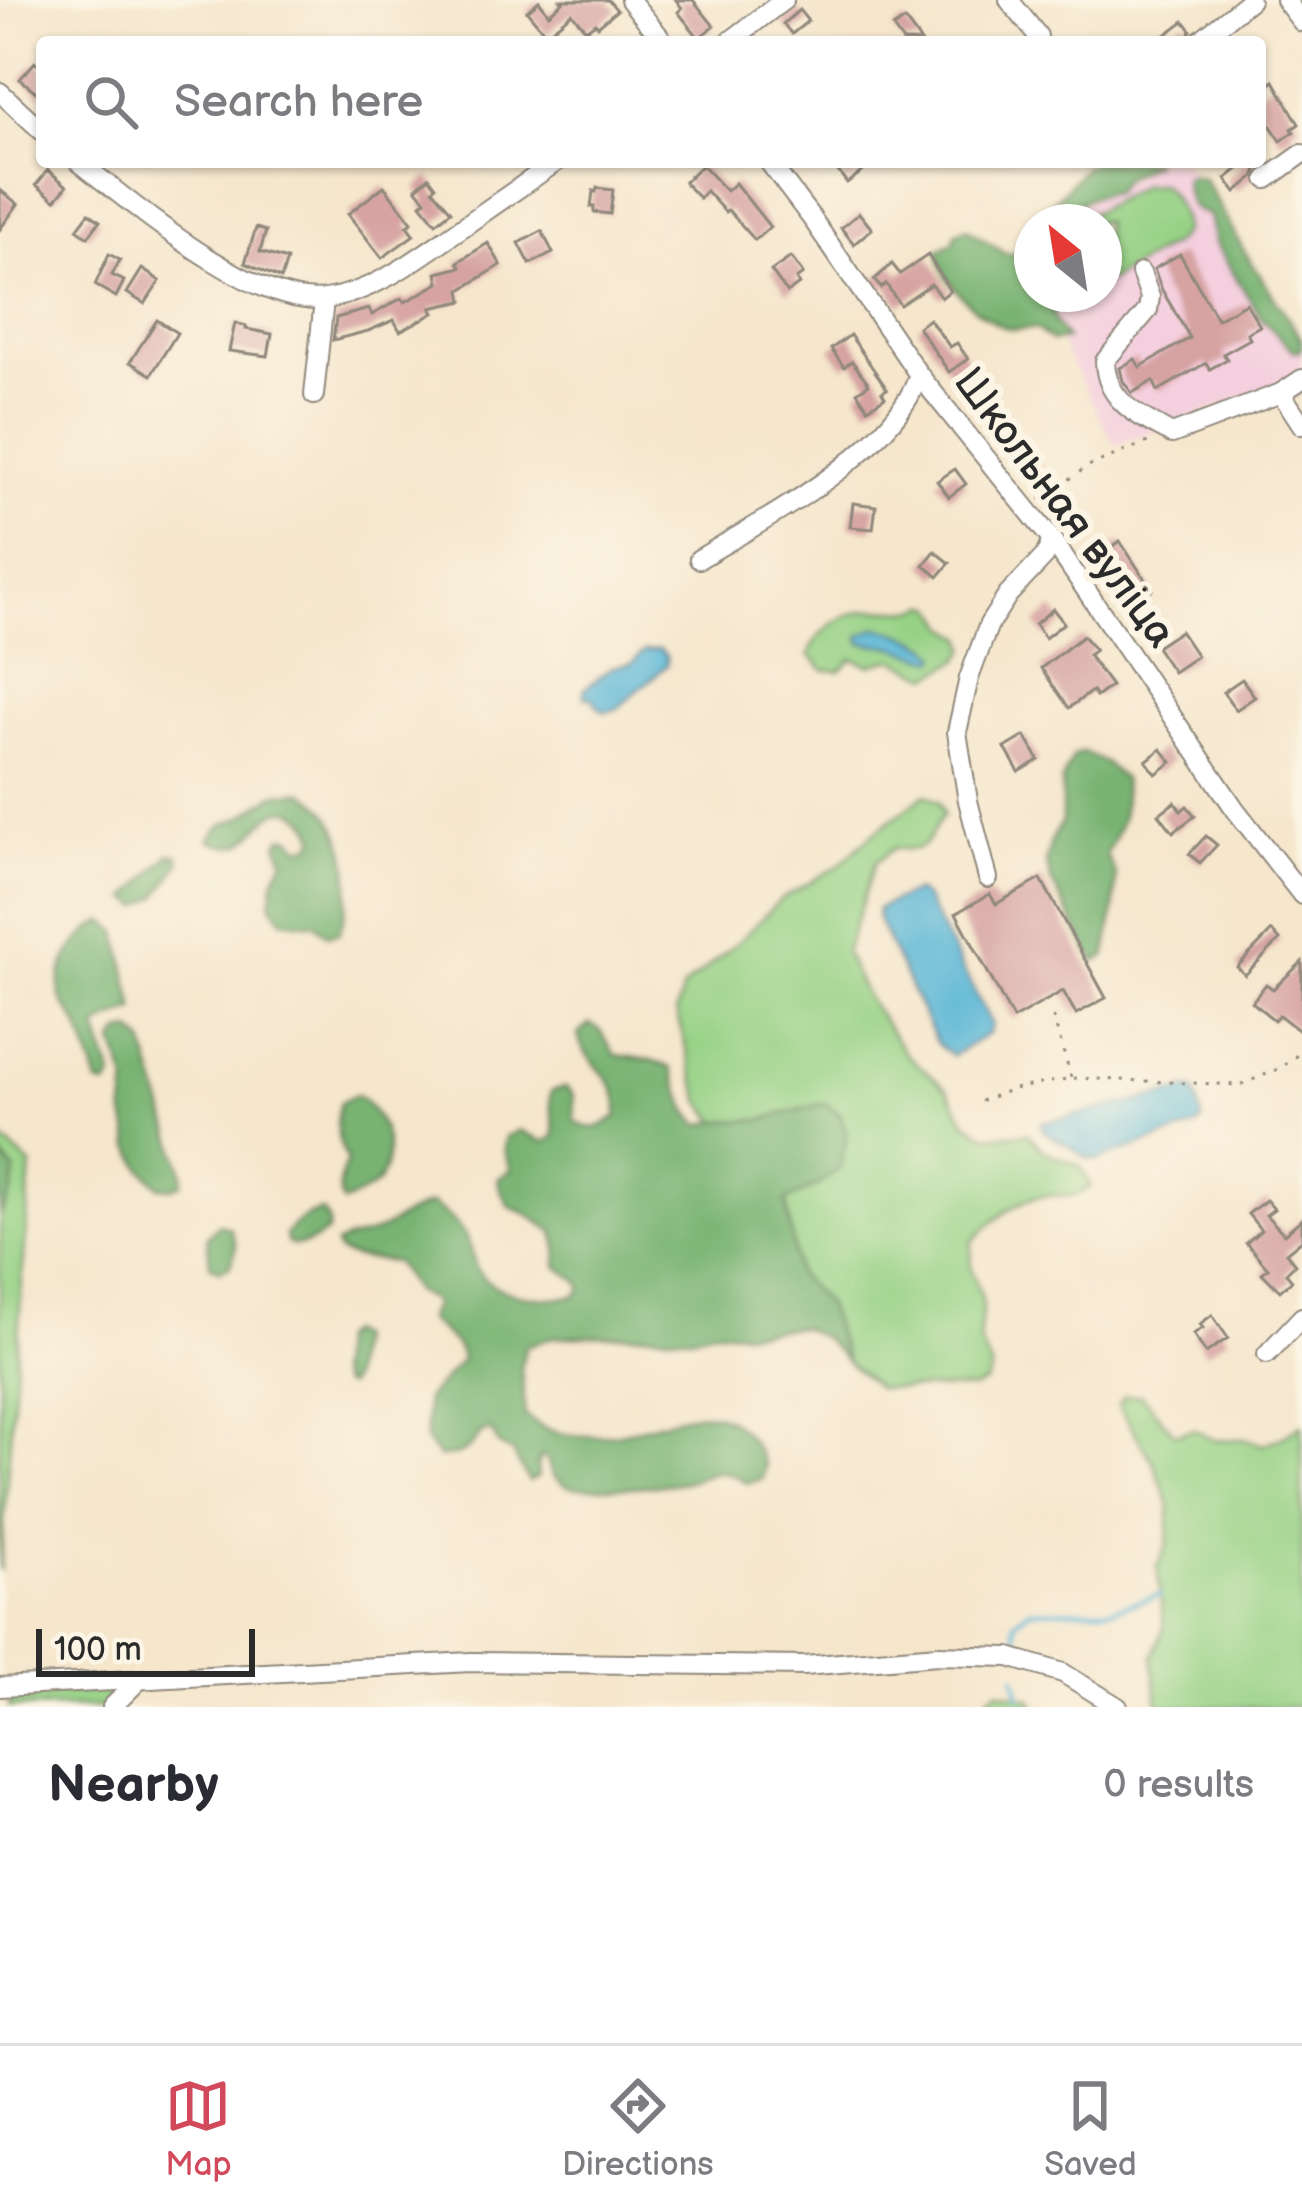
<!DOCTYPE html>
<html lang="en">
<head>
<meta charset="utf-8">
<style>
  :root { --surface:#fff; --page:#f2f2f3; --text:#2b2b33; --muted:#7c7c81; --line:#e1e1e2; --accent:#d1495b }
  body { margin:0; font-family:"Balsamiq Sans",sans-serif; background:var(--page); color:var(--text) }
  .compass { position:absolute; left:1014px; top:204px; width:108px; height:108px; border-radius:50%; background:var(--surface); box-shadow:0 3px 9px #0004; rotate:330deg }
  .scale { position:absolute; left:36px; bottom:30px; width:219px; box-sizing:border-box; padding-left:12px; border:6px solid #2b2b2b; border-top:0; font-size:33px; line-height:42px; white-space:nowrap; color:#2b2b2b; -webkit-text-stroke:9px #fcf5e5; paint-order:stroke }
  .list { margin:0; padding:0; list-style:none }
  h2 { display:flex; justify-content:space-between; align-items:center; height:156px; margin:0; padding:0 48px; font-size:51px }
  h2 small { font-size:39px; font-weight:400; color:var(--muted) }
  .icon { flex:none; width:66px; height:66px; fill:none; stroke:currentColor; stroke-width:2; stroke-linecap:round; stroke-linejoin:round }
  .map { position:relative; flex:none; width:1302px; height:1707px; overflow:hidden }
  .search { position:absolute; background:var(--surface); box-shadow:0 3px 9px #0004; left:36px; right:36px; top:36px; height:132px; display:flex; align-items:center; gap:30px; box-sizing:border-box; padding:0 42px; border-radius:12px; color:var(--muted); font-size:45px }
  .sheet { height:336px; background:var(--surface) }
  nav { display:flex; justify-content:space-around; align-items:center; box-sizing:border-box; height:168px; border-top:3px solid var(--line); background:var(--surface); font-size:33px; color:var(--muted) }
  nav a { display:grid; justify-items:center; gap:6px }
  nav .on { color:var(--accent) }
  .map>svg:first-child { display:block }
  .built { fill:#f4cfde }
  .green { fill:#96d185; stroke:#607e58; stroke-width:3 }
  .forest { fill:#78b372; stroke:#526f4e; stroke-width:3 }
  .water { fill:#58b6d6; stroke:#427080; stroke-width:3 }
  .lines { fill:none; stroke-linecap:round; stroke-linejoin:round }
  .stream { stroke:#58b6d6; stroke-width:4.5 }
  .building { fill:#d6a3a2 }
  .minor-casing { stroke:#90887c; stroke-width:22 }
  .path { stroke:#90887c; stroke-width:3; stroke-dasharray:3 9; stroke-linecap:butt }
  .minor { stroke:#fff; stroke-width:18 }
  .labels { text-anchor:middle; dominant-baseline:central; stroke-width:12; stroke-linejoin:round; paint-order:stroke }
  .street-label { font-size:42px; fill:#2b2b2b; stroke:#fcf5e5 }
</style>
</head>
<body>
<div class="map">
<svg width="1302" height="1707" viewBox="0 0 1302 1707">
  <rect width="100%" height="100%" fill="#fcf5e5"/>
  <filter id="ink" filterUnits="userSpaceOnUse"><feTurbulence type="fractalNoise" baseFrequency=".00833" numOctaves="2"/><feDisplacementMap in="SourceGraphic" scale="24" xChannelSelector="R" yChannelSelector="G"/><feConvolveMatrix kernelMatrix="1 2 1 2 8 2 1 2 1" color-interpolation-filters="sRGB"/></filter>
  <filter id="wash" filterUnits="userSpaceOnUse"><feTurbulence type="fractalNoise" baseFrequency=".004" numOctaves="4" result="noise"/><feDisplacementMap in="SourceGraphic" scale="48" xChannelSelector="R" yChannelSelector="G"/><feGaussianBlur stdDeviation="2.7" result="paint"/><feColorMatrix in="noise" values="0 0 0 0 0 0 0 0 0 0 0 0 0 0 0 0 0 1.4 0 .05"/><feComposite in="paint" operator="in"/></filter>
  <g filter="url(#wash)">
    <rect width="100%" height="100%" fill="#f5e6cc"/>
    <polygon class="built" points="1158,162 1183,162 1232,230 1302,338 1302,367 1270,387 1115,445 1042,308 1039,294 1104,294 1104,222 1052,222"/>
    <g class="green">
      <path d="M1161,184C1175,198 1182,211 1184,231L1174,243L1104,284V222H1076L1142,185Z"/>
      <path d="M928,605L936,607L947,626L964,637L967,649L959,660L930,676L893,659L870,665L852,659L840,671L824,670L809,654C819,630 843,612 870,610C891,608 908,615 928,605Z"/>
      <path d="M926,794L939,802L944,814C924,841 931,854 894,848L875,863L845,953L864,993L905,1053L947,1089L966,1121L987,1136L1027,1133L1044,1151L1080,1166L1091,1186C1070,1204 1059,1191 1036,1197C1011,1204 989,1224 972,1242L971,1268L983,1302L979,1341L992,1369L986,1382L973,1389L878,1388L847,1362L826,1304L797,1274L786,1201L817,1186L825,1104L760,1120L717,1121L701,1101L676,1012L683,988L739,941L780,900L838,866L870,836Z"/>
      <polygon points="0,1138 31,1165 0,1572"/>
      <polygon points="1141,1395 1175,1434 1194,1429 1214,1440 1244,1439 1263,1445 1286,1435 1302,1424 1302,1707 1162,1707 1158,1702 1153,1657 1164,1628 1157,1565 1168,1544 1170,1506 1154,1463 1118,1405 1124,1396"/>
      <polygon points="117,1689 102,1707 9,1707 10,1700 21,1693"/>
      <polygon points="998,1690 1031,1699 1036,1707 984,1707 990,1695"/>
    </g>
    <g class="forest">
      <path d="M1096,162H1155L1123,179L1114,192C1104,194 1092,195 1083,201C1060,217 1069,222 1036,222L1085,167Z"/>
      <path d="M1189,176L1204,179L1243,249L1302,340L1300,351H1294L1262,319L1215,243L1209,215C1186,209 1188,201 1184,179Z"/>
      <path d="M1032,226V294H1048L1055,322L1066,339L1052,341C1051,340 1038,330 1036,329C1027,327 1016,332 1007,328C980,319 937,279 939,250L954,242L956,233L966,228L1006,254H1016L1022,236Z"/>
      <path d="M1084,752L1105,763L1123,779C1126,812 1122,825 1106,854L1116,875L1114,909L1106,956L1095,962L1051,881L1046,862L1051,841L1062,821V780L1073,756Z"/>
      <path d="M304,792C351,822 358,883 339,933L327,935L316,924L282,920L271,903L274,880L284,860L278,844L282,837H291L300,846H311L316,836C308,817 289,799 269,817C247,837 245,856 209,840L220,826L242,817L277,793Z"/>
      <polygon points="170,854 178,855 180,863 158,896 140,907 128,898"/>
      <path d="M106,921L118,932L135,1010L106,1021L97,1029L113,1078L106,1086L98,1084C91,1063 86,1040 76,1021C71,1013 63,1005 61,997C53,969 81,929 106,921Z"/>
      <path d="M590,1024L600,1030L615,1055L652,1060L671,1068L688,1111L700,1125L717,1121L760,1120L825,1103L841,1115L847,1137L840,1168L817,1186L786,1201L797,1274L826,1304L847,1362L825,1339L801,1327L744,1332L713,1330L691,1336L645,1334L553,1337L526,1346L521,1366L525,1416C532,1420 541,1428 549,1430C574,1439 608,1437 633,1430C698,1413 728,1392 765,1465L762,1479L747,1483C718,1462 711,1476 684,1482C668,1486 579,1491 568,1486C562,1484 557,1479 552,1475L547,1459L541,1456L537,1466L538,1477L529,1482L513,1453L499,1445L491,1431L482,1432C469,1451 461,1458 438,1457L426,1441V1399L461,1360L458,1347L427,1319L433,1307L431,1300L415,1292L395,1262L353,1257L339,1252L336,1245C349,1236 362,1239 375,1232C395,1223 409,1210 431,1204C448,1216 461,1224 469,1244C473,1252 473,1264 478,1271C496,1298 547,1300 575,1296L582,1288L577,1280L557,1266L558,1247L554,1232L526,1213L510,1207L500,1189L498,1179L511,1170L504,1149L506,1137L520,1130L544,1142L554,1137C558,1122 547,1107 551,1091L566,1087L574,1095L575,1121C591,1133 601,1127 617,1117C625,1076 583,1067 578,1034Z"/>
      <polygon points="133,1031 144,1042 183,1173 182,1183 172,1188 159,1187 142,1168 131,1147 124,1109 127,1082 114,1043 121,1033"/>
      <path d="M356,1095C383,1112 398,1154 377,1183C370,1192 354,1197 343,1203C335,1189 341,1176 347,1161C338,1141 333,1125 340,1103Z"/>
      <polygon points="0,1155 15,1171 12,1192 0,1216"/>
      <path d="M322,1211L328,1221V1231C316,1240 303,1248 288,1244L285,1235C296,1223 306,1214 322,1211Z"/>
      <polygon points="219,1224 230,1228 236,1246 230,1266 220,1271 210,1265 207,1236"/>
      <polygon points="346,1332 356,1338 350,1380 347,1386 341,1385 336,1372 338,1340"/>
    </g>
    <g class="water">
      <path d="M877,628C897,631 926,640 939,656L936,660C918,657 900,646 882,645C875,644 868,645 861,642L860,636Z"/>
      <polygon points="660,649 667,657 667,665 617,709 605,712 597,706 592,697 585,697 584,689 612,667 632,663 644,651"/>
      <polygon points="916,891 924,897 992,1024 988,1034 952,1056 937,1044 878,920 877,909"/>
      <polygon points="1190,1089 1195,1091 1202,1121 1196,1127 1098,1160 1087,1158 1043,1130 1041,1123"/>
    </g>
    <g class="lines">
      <g class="stream">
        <polyline points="1017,1642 1015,1622 1029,1610 1112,1609 1160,1595"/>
        <polyline points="1015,1676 1020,1697"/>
      </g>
    </g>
    <g id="blocks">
      <g class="building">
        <polygon points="561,0 608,0 617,10 598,26 595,23 586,30 572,13 546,34 527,11 539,1 549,14 563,2"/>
        <polygon points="676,0 693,0 714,26 699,38 678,12 682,8"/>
        <polygon points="799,10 808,21 792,34 783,24"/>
        <polygon points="905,20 921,42 903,42 893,28"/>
        <polygon points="1184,21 1191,30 1185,42 1156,42"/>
        <polygon points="35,62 42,68 42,97 20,79"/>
        <polygon points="1274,81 1299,124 1292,129 1294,132 1281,141 1260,110 1260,91"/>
        <polygon points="831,162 856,162 863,171 847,183"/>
        <polygon points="1247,162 1251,162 1257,170 1254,177 1236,192 1226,179"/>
        <polygon points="702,165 726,191 735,183 770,227 755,240 728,210 725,212 706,191 699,198 684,182"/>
        <polygon points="48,170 67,186 55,200 36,185"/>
        <polygon points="429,177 436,186 433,189 451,211 436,223 421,204 426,200 416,188"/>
        <polygon points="384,186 412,222 407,226 414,235 382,258 348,214"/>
        <polygon points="597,188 613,190 610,214 594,212 594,207 591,207 593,191 596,192"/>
        <polygon points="0,190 18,204 0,229"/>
        <polygon points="89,213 100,221 88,237 77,229"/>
        <polygon points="859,213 872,229 854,244 841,228"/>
        <polygon points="256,228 266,231 260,252 287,260 281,279 245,263"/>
        <polygon points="542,231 553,253 530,264 519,243"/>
        <polygon points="488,243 501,265 461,290 463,301 431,308 434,313 400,331 394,320 368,331 333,340 336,318 369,309 372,315 402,298 405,302 439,283 437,273 461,267 458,262"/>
        <polygon points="109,254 120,260 112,275 124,281 116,297 95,285"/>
        <polygon points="1180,254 1217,319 1246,303 1260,326 1247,333 1250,339 1223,354 1227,359 1210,369 1206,363 1158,391 1153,381 1132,393 1123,381 1120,368 1135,359 1140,367 1190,338 1162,290 1154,269"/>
        <polygon points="928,255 950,291 941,298 931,284 900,305 886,284 881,288 874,280 892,264 900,274"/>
        <polygon points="791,257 803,274 796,279 799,284 787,293 771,271"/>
        <polygon points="142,269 160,281 145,304 127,293"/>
        <polygon points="929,319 950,347 957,343 968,359 949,372 918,327"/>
        <polygon points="157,320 177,333 151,375 130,362"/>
        <polygon points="235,323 246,326 246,329 272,334 268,356 229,351"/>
        <polygon points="850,335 887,389 882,392 885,397 868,408 857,392 869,384 852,361 844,367 831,349"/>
        <polygon points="1005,410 1016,426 1000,437 989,421"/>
        <polygon points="1031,451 1042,466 1030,475 1019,460"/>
        <polygon points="955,469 966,484 949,497 937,481"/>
        <polygon points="853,503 876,506 873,529 850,527"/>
        <polygon points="1120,541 1152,590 1130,606 1096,559"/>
        <polygon points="935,551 950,563 938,577 924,565"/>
        <polygon points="1053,609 1064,623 1045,638 1035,624"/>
        <polygon points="1180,631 1197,656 1173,672 1156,647"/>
        <polygon points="1083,636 1095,650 1088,655 1111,686 1096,697 1092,691 1069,708 1041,668"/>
        <polygon points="1242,679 1255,697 1236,710 1223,692"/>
        <polygon points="1025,736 1039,760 1019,772 1005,748"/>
        <polygon points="1161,749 1172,762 1156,774 1146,761"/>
        <polygon points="1175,802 1181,811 1187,806 1195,816 1173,832 1159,814"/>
        <polygon points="1206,836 1217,845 1200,863 1189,854"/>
        <polygon points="1041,879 1106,998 1076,1014 1063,991 1013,1019 956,913 990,894 996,904"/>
        <polygon points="1272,931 1280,940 1245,975 1237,967"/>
        <polygon points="1302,962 1302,1033 1279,1015 1274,1020 1252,1002 1266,984 1273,989"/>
        <polygon points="1266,1200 1274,1209 1266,1215 1284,1234 1302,1219 1302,1240 1286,1253 1295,1264 1286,1273 1292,1280 1280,1291 1262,1273 1268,1268 1246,1243 1261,1230 1248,1214"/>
        <polygon points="1212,1315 1228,1338 1206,1353 1193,1334 1203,1328 1200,1324"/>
      </g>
    </g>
  </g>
  <g filter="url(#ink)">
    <use href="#blocks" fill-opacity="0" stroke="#90887c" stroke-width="3"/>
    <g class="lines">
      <g class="minor-casing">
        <g id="minor">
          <polyline points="630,0 664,42"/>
          <polyline points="1009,0 1038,36"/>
          <polyline points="1285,0 1302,22"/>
          <polyline points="729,42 784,0"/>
          <polyline points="1198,42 1250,0"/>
          <polyline points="0,92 42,131"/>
          <path d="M79,162C133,204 256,310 326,299C375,292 418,258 457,231C490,208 523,185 556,162"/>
          <polyline points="769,162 813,220 919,375 1052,540 1235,809 1302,895"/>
          <polyline points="1267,179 1302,154"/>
          <path d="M1141,273L1150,297L1148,310L1105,361C1106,402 1139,416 1172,434L1281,393L1302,379"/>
          <polyline points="1281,393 1302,425"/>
          <polyline points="314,395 324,300"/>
          <path d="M699,559C767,518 893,453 919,375"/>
          <polyline points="988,878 968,801 957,732 969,678 989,624 1008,595 1045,556 1052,540"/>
          <polyline points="1267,1354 1302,1317"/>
          <polyline points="0,1687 471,1662 804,1666 938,1655 1009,1657 1063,1673 1118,1707"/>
          <polyline points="112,1707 139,1680"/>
        </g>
      </g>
      <g class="path">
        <polyline points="1040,500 1088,466 1153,440"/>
        <polyline points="1053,1017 1071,1077"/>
        <polyline points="981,1101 1013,1089 1072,1078 1240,1085 1281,1068 1302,1051"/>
      </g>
      <use href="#minor" class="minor"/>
    </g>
  </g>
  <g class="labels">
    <g class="street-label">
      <text transform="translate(1064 508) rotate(53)">Школьная вуліца</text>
    </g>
  </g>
</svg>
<svg class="compass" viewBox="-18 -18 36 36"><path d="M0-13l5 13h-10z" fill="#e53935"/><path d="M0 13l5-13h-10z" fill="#7c7c81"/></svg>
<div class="scale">100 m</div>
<div class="search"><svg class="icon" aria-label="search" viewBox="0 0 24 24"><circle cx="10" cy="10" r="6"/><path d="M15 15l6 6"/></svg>Search here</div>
</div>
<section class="sheet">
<h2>Nearby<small>0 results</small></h2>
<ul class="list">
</ul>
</section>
<nav>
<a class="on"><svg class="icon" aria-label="map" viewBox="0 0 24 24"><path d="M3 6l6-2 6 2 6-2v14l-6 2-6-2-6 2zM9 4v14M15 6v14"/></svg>Map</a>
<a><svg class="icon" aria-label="directions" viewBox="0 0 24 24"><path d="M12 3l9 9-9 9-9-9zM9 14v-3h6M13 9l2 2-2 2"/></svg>Directions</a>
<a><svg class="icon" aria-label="saved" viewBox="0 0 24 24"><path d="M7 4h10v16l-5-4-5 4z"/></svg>Saved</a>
</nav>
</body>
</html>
